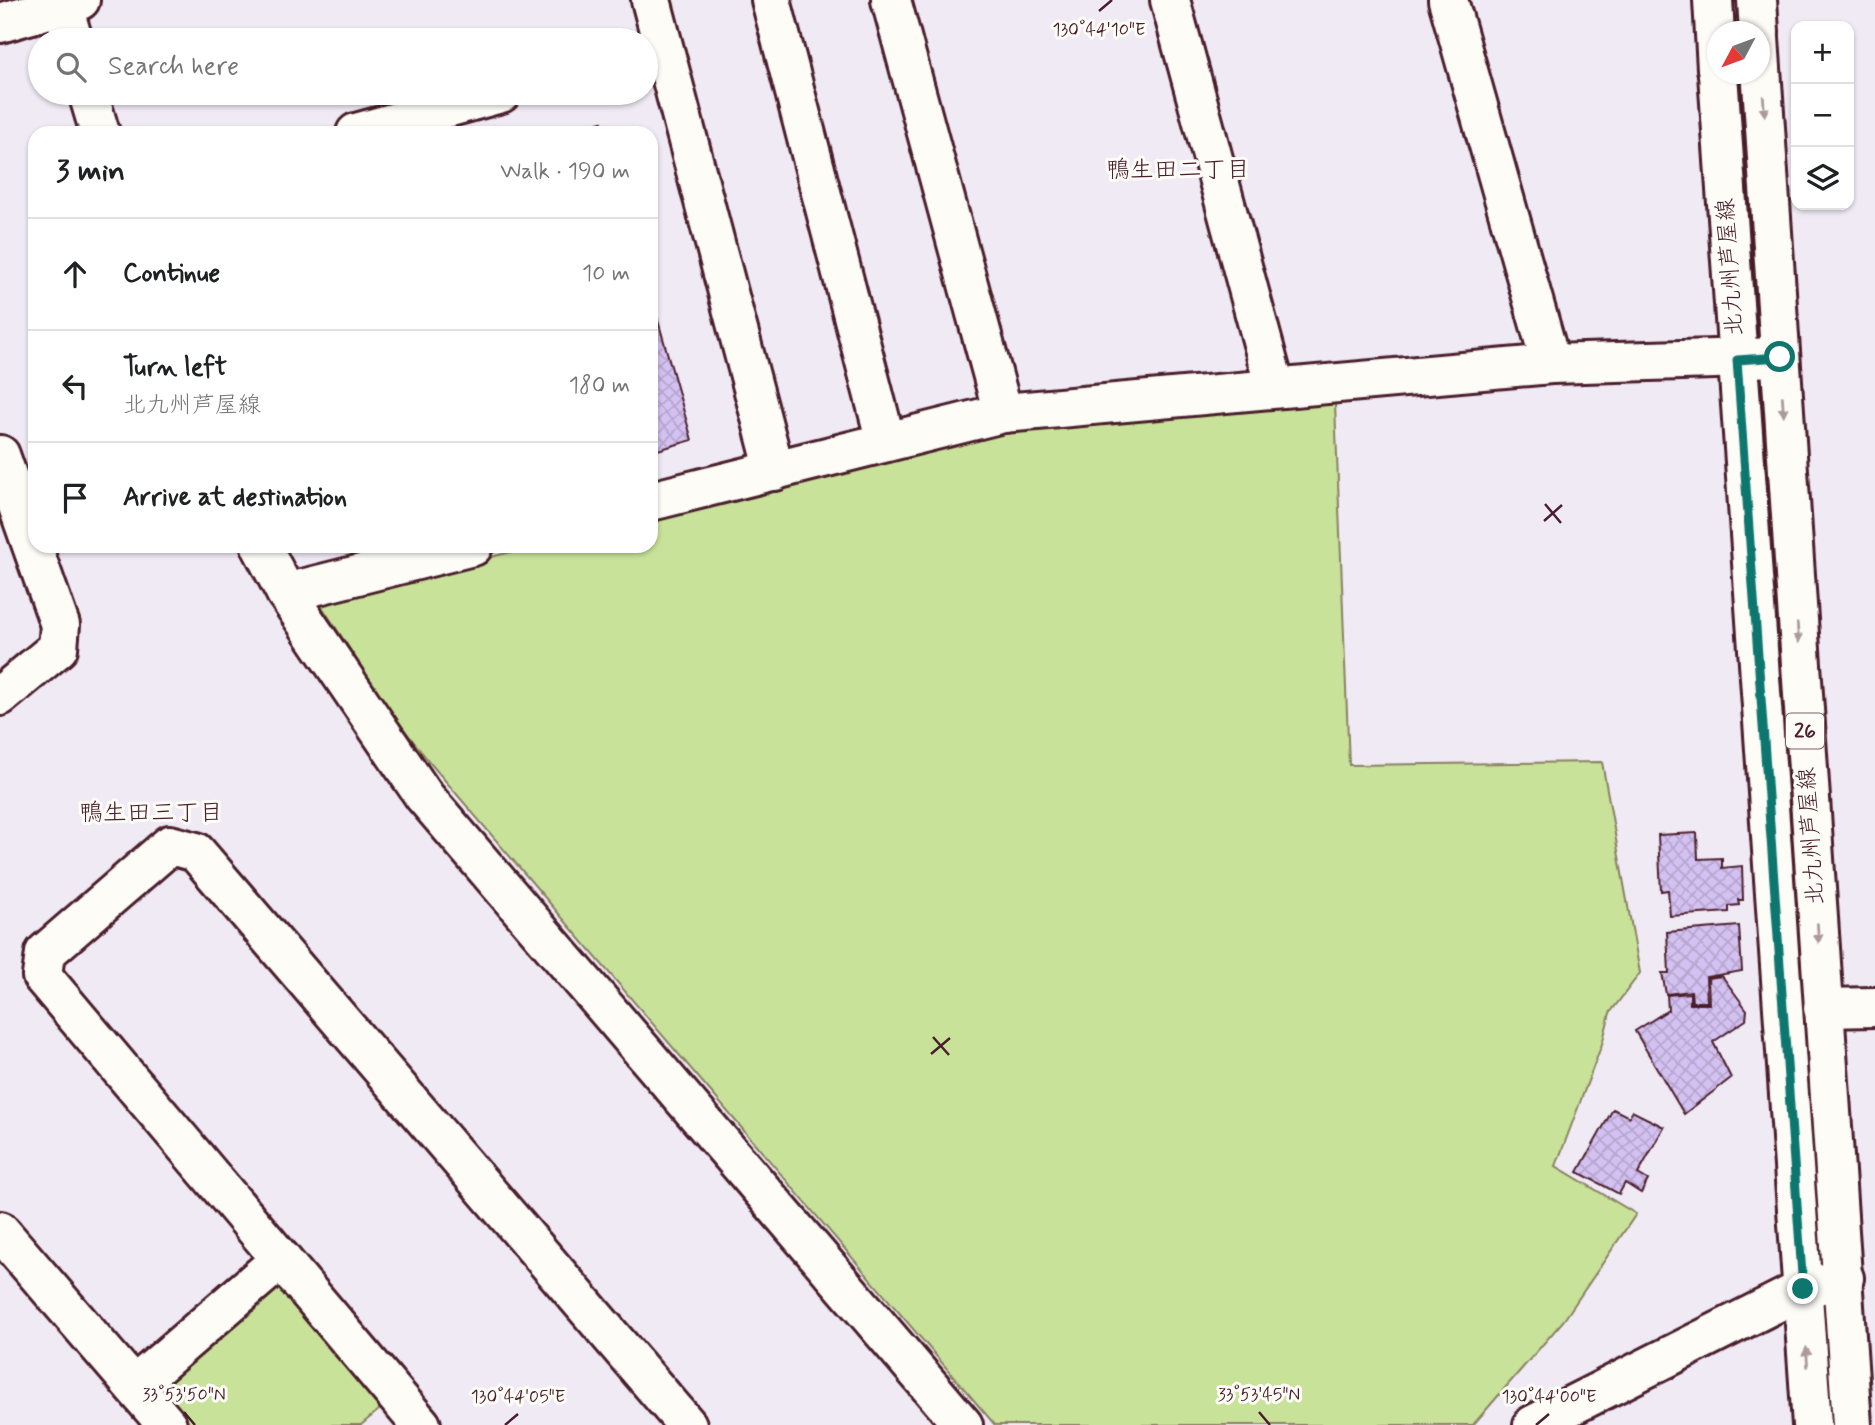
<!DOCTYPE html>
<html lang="en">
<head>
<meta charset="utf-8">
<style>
  :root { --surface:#fff; --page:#f6f6f6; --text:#202124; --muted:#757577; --line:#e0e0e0 }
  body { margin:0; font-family:Mynerve,"Klee One",sans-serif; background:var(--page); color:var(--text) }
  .controls { position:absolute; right:21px; top:21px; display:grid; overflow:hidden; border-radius:14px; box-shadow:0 2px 5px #0004 }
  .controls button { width:63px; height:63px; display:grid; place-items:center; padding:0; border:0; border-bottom:2px solid var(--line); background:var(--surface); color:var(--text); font:35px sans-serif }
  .compass { position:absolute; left:1707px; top:21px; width:63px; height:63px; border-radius:50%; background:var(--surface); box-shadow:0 2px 5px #0004; rotate:229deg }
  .stop { position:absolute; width:21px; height:21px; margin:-16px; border:5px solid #0f766e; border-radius:50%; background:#fff }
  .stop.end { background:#0f766e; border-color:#fff; box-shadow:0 2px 7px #0008 }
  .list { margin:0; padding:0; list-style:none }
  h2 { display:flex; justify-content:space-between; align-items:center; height:91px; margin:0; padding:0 28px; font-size:30px }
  h2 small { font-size:23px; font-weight:400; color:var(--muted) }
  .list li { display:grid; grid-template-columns:46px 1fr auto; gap:21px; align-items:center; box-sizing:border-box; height:112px; padding:0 28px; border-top:2px solid var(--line) }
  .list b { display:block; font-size:26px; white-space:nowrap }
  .list p { margin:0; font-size:23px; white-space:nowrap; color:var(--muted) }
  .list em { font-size:23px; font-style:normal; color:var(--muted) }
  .icon { flex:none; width:38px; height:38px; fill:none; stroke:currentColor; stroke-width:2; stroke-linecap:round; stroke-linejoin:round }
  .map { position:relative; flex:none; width:1875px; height:1425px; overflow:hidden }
  .search { position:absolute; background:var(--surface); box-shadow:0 2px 5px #0004; left:28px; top:28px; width:630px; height:77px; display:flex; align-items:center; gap:18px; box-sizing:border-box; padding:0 24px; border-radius:38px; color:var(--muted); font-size:26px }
  .panel { position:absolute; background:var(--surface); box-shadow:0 2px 5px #0004; left:28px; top:126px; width:630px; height:427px; border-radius:21px }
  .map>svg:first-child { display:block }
  .park { fill:#c8e299; stroke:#898062; stroke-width:2 }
  .building { fill:url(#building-cross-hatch); stroke:#4a1f2b; stroke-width:2 }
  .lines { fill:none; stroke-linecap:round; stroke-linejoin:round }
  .street-casing { stroke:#4a1f2b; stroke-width:44 }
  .primary-casing { stroke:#4a1f2b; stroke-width:44 }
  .street { stroke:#fdfcf7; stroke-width:38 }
  .primary { stroke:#fdfcf7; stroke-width:38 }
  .oneway { fill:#ac999b }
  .route { stroke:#0f766e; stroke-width:9 }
  .ticks { fill:none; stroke:#4a1f2b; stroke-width:2.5 }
  .labels { text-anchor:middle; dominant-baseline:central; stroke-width:6; stroke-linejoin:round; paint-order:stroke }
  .shield { fill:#fdfcf7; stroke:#806168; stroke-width:2 }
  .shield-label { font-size:21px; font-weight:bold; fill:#4a1f2b }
  .street-label { font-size:23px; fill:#4a1f2b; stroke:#fdfcf7 }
  .neighbourhood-label { font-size:24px; fill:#4a1f2b; stroke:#fdfcf7 }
  .ticks-label { font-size:18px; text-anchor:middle; fill:#4a1f2b; stroke:#fdfcf7; stroke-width:6; stroke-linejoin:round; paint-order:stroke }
</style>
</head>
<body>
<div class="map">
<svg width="1875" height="1425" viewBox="0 0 1875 1425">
  <defs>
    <pattern id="building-cross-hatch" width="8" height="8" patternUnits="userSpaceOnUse" patternTransform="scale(1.75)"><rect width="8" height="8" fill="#d3c1f1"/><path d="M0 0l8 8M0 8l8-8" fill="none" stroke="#b7a5cf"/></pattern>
  </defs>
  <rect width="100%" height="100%" fill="#f0eaf5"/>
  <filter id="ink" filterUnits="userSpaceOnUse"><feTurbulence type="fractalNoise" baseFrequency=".0143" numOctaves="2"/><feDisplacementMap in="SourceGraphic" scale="14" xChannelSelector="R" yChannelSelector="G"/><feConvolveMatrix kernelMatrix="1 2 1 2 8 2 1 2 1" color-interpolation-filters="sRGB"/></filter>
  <g filter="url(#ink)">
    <g class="park">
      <polygon points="1335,404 1349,765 1602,762 1640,973 1610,1013 1602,1044 1556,1166 1636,1214 1564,1320 1473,1425 995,1425 431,764 390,711 321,605 324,599 535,546 651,546 651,517 1009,426"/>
      <polygon points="276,1278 386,1404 361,1425 181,1425 149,1387"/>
    </g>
    <g class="building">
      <polygon points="602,122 605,133 566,133"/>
      <polygon points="651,296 692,440 651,452"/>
      <polygon points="1697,833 1698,859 1722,858 1722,868 1742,866 1743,900 1738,900 1739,905 1729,906 1729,912 1670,916 1668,890 1661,891 1658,835"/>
      <polygon points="1739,926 1742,971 1706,977 1707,1002 1692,1002 1691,991 1666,994 1662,973 1669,973 1667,932"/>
      <polygon points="1722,976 1747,1010 1746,1020 1713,1042 1731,1078 1684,1114 1635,1031 1668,1010 1667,995 1690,993 1690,1004 1709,1004 1708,978"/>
      <polygon points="1613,1109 1629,1117 1632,1111 1664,1127 1638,1174 1648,1180 1641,1193 1625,1183 1619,1194 1578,1172"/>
    </g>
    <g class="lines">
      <g class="street-casing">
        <g id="street">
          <polyline points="61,0 73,40"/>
          <polyline points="651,0 775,471"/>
          <polyline points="771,0 886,442"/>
          <polyline points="891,0 1003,413 1551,364 1780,357"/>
          <polyline points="1170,0 1275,388"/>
          <polyline points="1448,0 1551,364"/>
          <polyline points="0,23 80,0"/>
          <polyline points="88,93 100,133"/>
          <polyline points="356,133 501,93"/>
          <polyline points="0,455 60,625 58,648 0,696"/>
          <polyline points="651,501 1003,413"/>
          <polyline points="261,546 286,593 424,796 963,1425"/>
          <polyline points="286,593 473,546"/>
          <polyline points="1823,1008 1875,1007"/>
          <polyline points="0,1231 167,1425"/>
          <polyline points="134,1386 281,1259"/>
          <polyline points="421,1425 42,976 45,953 170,845 196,852 687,1425"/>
          <polyline points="1533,1425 1803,1289 1844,1278"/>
        </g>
      </g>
      <g class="primary-casing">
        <g id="primary">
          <polyline points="1713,0 1717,69"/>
          <polyline points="1757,0 1759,32"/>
          <polyline points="1759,38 1852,1425"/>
          <polyline points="1718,74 1812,1425"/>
        </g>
      </g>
      <use href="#street" class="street"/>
      <use href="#primary" class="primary"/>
    </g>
    <defs><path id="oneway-solid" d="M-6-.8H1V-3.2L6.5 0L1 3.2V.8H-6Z" transform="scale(1.75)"/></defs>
    <g class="oneway">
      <use href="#oneway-solid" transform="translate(1764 106) rotate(86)"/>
      <use href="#oneway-solid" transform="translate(1783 406) rotate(86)"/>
      <use href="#oneway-solid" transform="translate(1798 633) rotate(86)"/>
      <use href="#oneway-solid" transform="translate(1818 933) rotate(86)"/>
      <use href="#oneway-solid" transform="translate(1807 1357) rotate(-94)"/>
    </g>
  </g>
  <g class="lines" filter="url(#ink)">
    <polyline class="route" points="1780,357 1737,360 1803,1289"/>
  </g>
  <path class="ticks" d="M1099,11L1112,0M1545,504L1561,523M1544,521L1562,505M933,1037L949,1055M931,1054L950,1038M184,1412L195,1425M1259,1412L1270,1425M505,1425L518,1414M1536,1425L1549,1414"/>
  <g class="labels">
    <rect class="shield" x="1786" y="713.5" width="38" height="35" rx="5"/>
    <g class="shield-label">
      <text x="1805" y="731">26</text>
    </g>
    <g class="street-label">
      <text transform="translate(1731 267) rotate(-94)">北九州芦屋線</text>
      <text transform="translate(1812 836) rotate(-94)">北九州芦屋線</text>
    </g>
    <g class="neighbourhood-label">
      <text x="1178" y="170">鴨生田二丁目</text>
      <text x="151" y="813">鴨生田三丁目</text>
    </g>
  </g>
  <g class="ticks-label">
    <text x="1099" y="35">130°44'10"E</text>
    <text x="184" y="1400">33°53'50"N</text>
    <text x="1259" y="1400">33°53'45"N</text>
    <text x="518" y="1402">130°44'05"E</text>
    <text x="1549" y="1402">130°44'00"E</text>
  </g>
</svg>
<div class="controls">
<button>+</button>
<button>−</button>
<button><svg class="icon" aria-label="layers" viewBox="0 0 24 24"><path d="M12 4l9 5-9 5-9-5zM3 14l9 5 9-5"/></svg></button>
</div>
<svg class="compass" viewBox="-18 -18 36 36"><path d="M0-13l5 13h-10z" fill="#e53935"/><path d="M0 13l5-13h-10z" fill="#757577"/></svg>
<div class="stop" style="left:1780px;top:357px"></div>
<div class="stop end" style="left:1803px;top:1289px"></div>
<div class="search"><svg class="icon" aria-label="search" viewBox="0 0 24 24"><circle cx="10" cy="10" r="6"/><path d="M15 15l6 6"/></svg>Search here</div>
<section class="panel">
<h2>3 min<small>Walk · 190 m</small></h2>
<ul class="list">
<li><svg class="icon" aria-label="ahead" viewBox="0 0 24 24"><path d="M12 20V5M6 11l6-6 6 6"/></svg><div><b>Continue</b></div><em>10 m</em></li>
<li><svg class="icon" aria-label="left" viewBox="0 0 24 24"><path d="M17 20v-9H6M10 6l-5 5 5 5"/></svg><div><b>Turn left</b><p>北九州芦屋線</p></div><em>180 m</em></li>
<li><svg class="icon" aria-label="arrive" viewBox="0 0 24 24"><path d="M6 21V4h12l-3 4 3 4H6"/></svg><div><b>Arrive at destination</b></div></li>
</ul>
</section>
</div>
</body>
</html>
